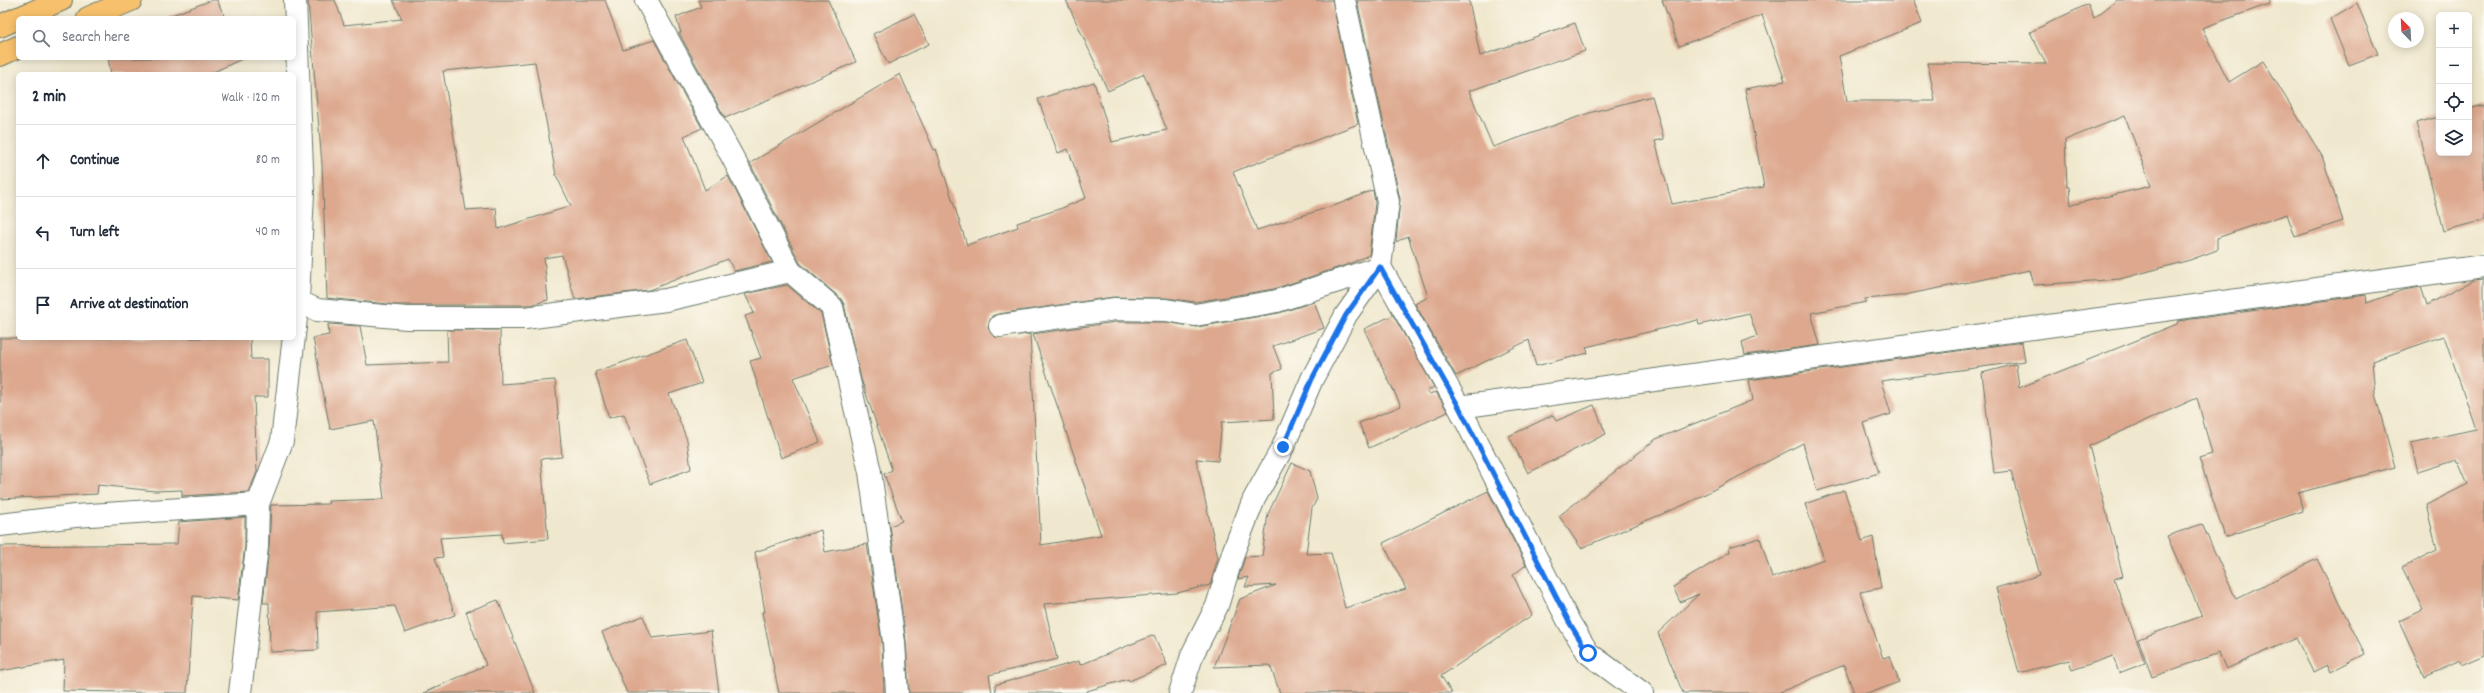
<!DOCTYPE html>
<html lang="en">
<head>
<meta charset="utf-8">
<style>
  :root { --surface:#fff; --page:#f2f2f3; --text:#1f2937; --muted:#747a83; --line:#e0e1e3 }
  body { margin:0; font-family:Dekko,sans-serif; background:var(--page); color:var(--text) }
  .controls { position:absolute; right:12px; top:12px; display:grid; overflow:hidden; border-radius:6px; box-shadow:0 2px 10px #0003 }
  .controls button { width:36px; height:36px; display:grid; place-items:center; padding:0; border:0; border-bottom:1px solid var(--line); background:var(--surface); color:var(--text); font:20px sans-serif }
  .compass { position:absolute; left:2388px; top:12px; width:36px; height:36px; border-radius:50%; background:var(--surface); box-shadow:0 2px 10px #0003; rotate:336deg }
  .stop { position:absolute; width:12px; height:12px; margin:-9px; border:3px solid #1a73e8; border-radius:50%; background:#fff }
  .stop.end { background:#1a73e8; border-color:#fff; box-shadow:0 1px 4px #0008 }
  .list { margin:0; padding:0; list-style:none }
  h2 { display:flex; justify-content:space-between; align-items:center; height:52px; margin:0; padding:0 16px; font-size:17px }
  h2 small { font-size:13px; font-weight:400; color:var(--muted) }
  .list li { display:grid; grid-template-columns:26px 1fr auto; gap:12px; align-items:center; box-sizing:border-box; height:72px; padding:0 16px; border-top:1px solid var(--line) }
  .list b { display:block; font-size:15px; white-space:nowrap }
  .list em { font-size:13px; font-style:normal; color:var(--muted) }
  .icon { flex:none; width:22px; height:22px; fill:none; stroke:currentColor; stroke-width:2; stroke-linecap:round; stroke-linejoin:round }
  .map { position:relative; flex:none; width:2484px; height:693px; overflow:hidden }
  .search { position:absolute; background:var(--surface); box-shadow:0 2px 10px #0003; left:16px; top:16px; width:280px; height:44px; display:flex; align-items:center; gap:10px; box-sizing:border-box; padding:0 14px; border-radius:6px; color:var(--muted); font-size:15px }
  .panel { position:absolute; background:var(--surface); box-shadow:0 2px 10px #0003; left:16px; top:72px; width:280px; height:268px; border-radius:6px }
  .map>svg:first-child { display:block }
  .building { fill:#dda88e; fill-rule:evenodd }
  .lines { fill:none; stroke-linecap:round; stroke-linejoin:round }
  .minor-casing { stroke:#68796a; stroke-width:24 }
  .major-casing { stroke:#68796a; stroke-width:24 }
  .minor { stroke:#fff; stroke-width:22 }
  .major { stroke:#f7c06c; stroke-width:22 }
  .route { stroke:#1a73e8; stroke-width:5 }
</style>
</head>
<body>
<div class="map">
<svg width="2484" height="693" viewBox="0 0 2484 693">
  <rect width="100%" height="100%" fill="#fbf7ec"/>
  <filter id="ink" filterUnits="userSpaceOnUse"><feTurbulence type="fractalNoise" baseFrequency=".025" numOctaves="2"/><feDisplacementMap in="SourceGraphic" scale="8" xChannelSelector="R" yChannelSelector="G"/><feConvolveMatrix kernelMatrix="1 2 1 2 8 2 1 2 1" color-interpolation-filters="sRGB"/></filter>
  <filter id="wash" filterUnits="userSpaceOnUse"><feTurbulence type="fractalNoise" baseFrequency=".012" numOctaves="4" result="noise"/><feDisplacementMap in="SourceGraphic" scale="16" xChannelSelector="R" yChannelSelector="G"/><feGaussianBlur stdDeviation="0.9" result="paint"/><feColorMatrix in="noise" values="0 0 0 0 0 0 0 0 0 0 0 0 0 0 0 0 0 1.4 0 .05"/><feComposite in="paint" operator="in"/></filter>
  <g filter="url(#wash)">
    <rect width="100%" height="100%" fill="#f0e8ce"/>
    <g id="blocks">
      <g class="building">
        <polygon points="212,0 217,0 225,18 164,18"/>
        <path d="M308,0H335L344,25L402,19L393,0H605L623,50L654,40L702,128L684,136L705,190L728,176L772,262L734,271L728,259L649,290L575,299L562,255L544,258L548,300L531,305H397L327,298L322,164ZM535,62L556,175L571,206L498,229L496,208L466,210L443,71Z"/>
        <polygon points="698,0 828,0 856,62 725,118 679,33 681,33 676,17 701,7"/>
        <polygon points="1066,0 1332,0 1358,124 1233,172 1257,230 1339,204 1373,190 1375,203 1369,255 1346,265 1274,289 1195,302 1166,298 1113,297 998,314 992,316 988,328 995,337 1030,334 1041,545 1101,535 1033,334 1116,322 1165,322 1197,327 1279,313 1314,302 1324,328 1273,346 1282,369 1272,373 1274,419 1222,422 1218,461 1196,459 1218,558 1210,585 1177,593 1044,604 1057,659 989,675 992,693 909,693 906,640 890,526 902,521 884,474 892,470 861,379 844,304 840,298 800,263 750,163 900,74 934,150 936,149 967,245 1018,227 1017,223 1062,208 1086,198 1068,149 1058,153 1038,99 1094,82 1112,142 1167,130 1144,74 1108,91"/>
        <path d="M1357,0H1469L1480,56L1575,23L1585,51L1469,91L1493,147L1589,113L1652,96L1664,139L1655,141L1672,204L1764,187L1745,89L1785,81L1762,15L1679,46L1662,0H1913L1922,23L1839,56L1847,101H1935L1928,63L2046,64L2030,32L2088,4L2094,18L2117,0H2269V4L2202,28L2229,82L2263,61L2322,156L2343,221L2295,237L2287,214L2217,238V250L2190,260L2120,279L2034,285L2030,270L1899,296L1865,299L1866,302L1811,313L1820,345L1745,355L1742,342L1757,336L1749,313L1699,325L1698,320L1586,347L1588,353L1536,366L1529,340L1456,376L1415,304L1428,297L1408,236L1396,242L1400,199ZM2125,116L2151,186L2071,205L2069,187H2067L2065,140Z"/>
        <polygon points="2357,3 2378,54 2349,65 2330,19"/>
        <polygon points="914,14 929,44 888,64 873,34"/>
        <polygon points="108,58 242,58 242,59 209,74 111,74"/>
        <polygon points="2484,105 2484,220 2443,231 2416,123 2439,117 2439,153 2469,153 2469,109"/>
        <polygon points="2484,279 2484,655 2461,665 2460,661 2425,677 2399,621 2423,610 2402,567 2437,550 2426,505 2468,484 2459,463 2457,463 2456,460 2418,472 2411,443 2476,429 2444,336 2372,361 2375,394 2395,467 2298,493 2303,511 2225,537 2199,458 2212,454 2197,398 2089,446 2123,576 2114,579 2145,663 2119,673 2113,656 2072,670 2069,660 2019,673 1996,588 2040,575 2011,471 1994,473 1982,373 2016,364 2019,388 2177,324 2178,321 2366,295 2367,303 2403,290 2421,287 2427,305 2474,280"/>
        <polygon points="787,285 821,314 833,365 793,378 820,442 781,458 750,361 761,358 745,316 754,313 745,294"/>
        <polygon points="1393,315 1434,387 1427,391 1429,394 1436,392 1448,412 1369,448 1359,423 1401,406 1364,329"/>
        <polygon points="328,324 360,326 367,365 448,362 447,330 500,330 501,384 555,380 562,457 541,459 548,539 503,543 502,534 440,538 443,557 435,558 455,615 405,633 395,606 317,612 318,650 270,652 269,603 263,603 269,548 271,505 329,504 328,501 384,499 374,421 330,429 313,338 329,335"/>
        <polygon points="0,338 250,338 251,359 268,359 268,397 254,397 257,472 249,492 182,496 182,490 155,491 98,485 97,494 0,499"/>
        <polygon points="687,340 702,383 669,394 687,440 691,469 650,484 624,414 609,418 595,372"/>
        <polygon points="2022,342 2025,361 1881,381 1891,414 1863,423 1879,473 1817,491 1803,443 1686,504 1581,548 1559,516 1656,439 1753,400 1749,380"/>
        <polygon points="1594,405 1606,434 1528,473 1509,436 1553,415 1556,421"/>
        <polygon points="1292,463 1310,471 1317,499 1312,508 1306,554 1331,553 1345,608 1406,589 1383,543 1488,491 1526,565 1513,575 1532,615 1441,676 1452,693 1280,693 1270,665 1214,667 1240,599 1276,585 1245,587 1249,577 1238,579 1245,557 1262,556 1268,514"/>
        <polygon points="1844,490 1862,541 1873,537 1881,588 1860,592 1883,658 1890,656 1899,682 1870,693 1854,693 1844,665 1778,693 1683,693 1658,633 1699,594 1680,602 1673,587 1730,552 1729,547 1760,538 1772,578 1824,559 1805,504"/>
        <polygon points="245,517 245,546 238,600 193,596 187,693 63,691 64,660 0,671 0,546 177,544 179,522"/>
        <polygon points="2202,524 2236,599 2317,559 2365,654 2330,672 2327,665 2313,672 2296,638 2226,669 2219,653 2152,677 2138,639 2202,616 2167,536"/>
        <polygon points="821,530 825,552 867,544 882,643 884,693 779,693 762,612 765,612 755,552"/>
        <polygon points="498,600 535,693 423,693 486,665 466,612"/>
        <polygon points="643,616 652,638 711,631 719,693 627,693 602,632"/>
        <polygon points="1154,635 1167,665 1129,681 1128,679 1087,691 1088,693 996,693 995,685 1079,661 1080,665"/>
      </g>
    </g>
  </g>
  <g filter="url(#ink)">
    <use href="#blocks" fill-opacity="0" stroke="#68796a" stroke-width="1"/>
    <g class="lines">
      <g class="minor-casing">
        <g id="minor">
          <polyline points="646,0 734,160 790,271"/>
          <polyline points="298,301 317,310 407,318 525,318 666,300 790,271 832,307 870,472 894,642 897,693"/>
          <polyline points="1000,326 1115,309 1166,310 1195,315 1277,301 1380,267 1459,407 1569,622 1588,653 1642,693"/>
          <polyline points="1459,407 2484,266"/>
          <polyline points="0,525 75,516 258,504"/>
          <polyline points="240,693 257,547 258,504 282,441 298,301 303,192 295,0"/>
          <polyline points="1180,693 1193,653 1217,606 1234,550 1254,499 1283,447 1312,379 1346,315 1380,267 1388,202 1344,0"/>
        </g>
      </g>
      <g class="major-casing">
        <g id="major">
          <polyline points="19,18 61,0"/>
          <polyline points="88,18 131,0"/>
          <polyline points="0,26 18,18"/>
          <polyline points="0,55 18,47"/>
        </g>
      </g>
      <use href="#minor" class="minor"/>
      <use href="#major" class="major"/>
    </g>
  </g>
  <g class="lines" filter="url(#ink)">
    <polyline class="route" points="1283,447 1312,379 1346,315 1380,267 1459,407 1569,622 1588,653"/>
  </g>
</svg>
<div class="controls">
<button>+</button>
<button>−</button>
<button><svg class="icon" aria-label="locate" viewBox="0 0 24 24"><circle cx="12" cy="12" r="6"/><path d="M12 2v4M12 18v4M2 12h4M18 12h4"/></svg></button>
<button><svg class="icon" aria-label="layers" viewBox="0 0 24 24"><path d="M12 4l9 5-9 5-9-5zM3 14l9 5 9-5"/></svg></button>
</div>
<svg class="compass" viewBox="-18 -18 36 36"><path d="M0-13l5 13h-10z" fill="#e53935"/><path d="M0 13l5-13h-10z" fill="#747a83"/></svg>
<div class="stop" style="left:1588px;top:653px"></div>
<div class="stop end" style="left:1283px;top:447px"></div>
<div class="search"><svg class="icon" aria-label="search" viewBox="0 0 24 24"><circle cx="10" cy="10" r="6"/><path d="M15 15l6 6"/></svg>Search here</div>
<section class="panel">
<h2>2 min<small>Walk · 120 m</small></h2>
<ul class="list">
<li><svg class="icon" aria-label="ahead" viewBox="0 0 24 24"><path d="M12 20V5M6 11l6-6 6 6"/></svg><div><b>Continue</b></div><em>80 m</em></li>
<li><svg class="icon" aria-label="left" viewBox="0 0 24 24"><path d="M17 20v-9H6M10 6l-5 5 5 5"/></svg><div><b>Turn left</b></div><em>40 m</em></li>
<li><svg class="icon" aria-label="arrive" viewBox="0 0 24 24"><path d="M6 21V4h12l-3 4 3 4H6"/></svg><div><b>Arrive at destination</b></div></li>
</ul>
</section>
</div>
</body>
</html>
